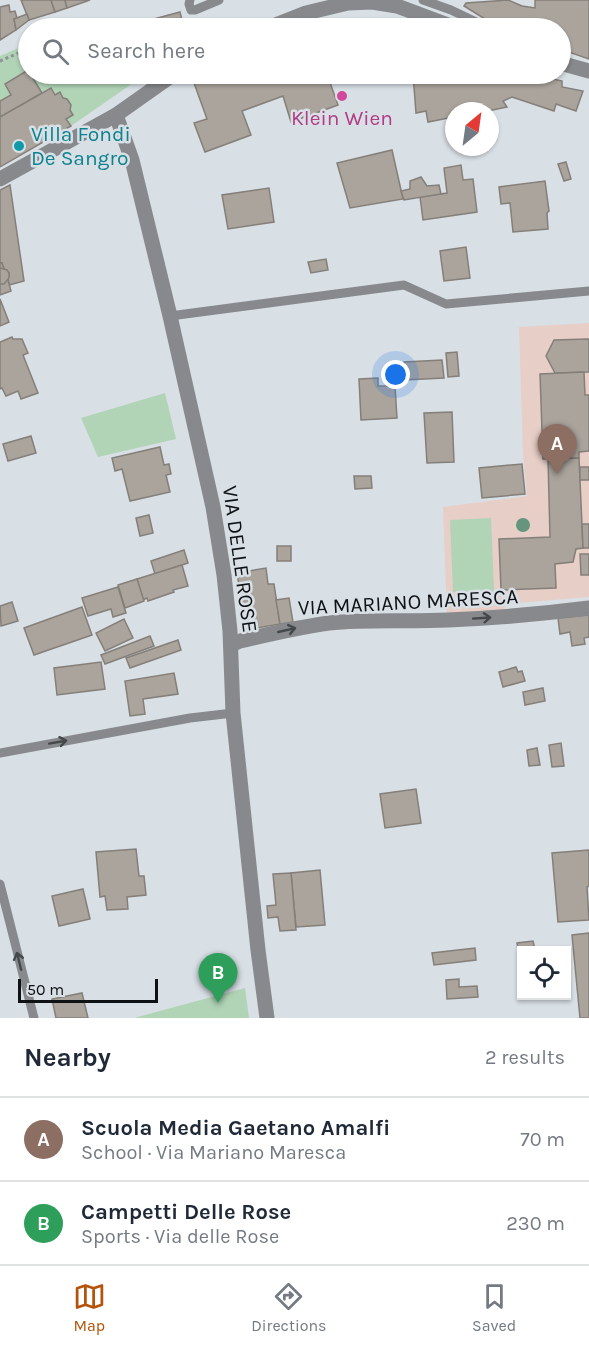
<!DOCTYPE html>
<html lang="en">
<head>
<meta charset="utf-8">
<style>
  :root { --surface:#fff; --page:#f6f6f7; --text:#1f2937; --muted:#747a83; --line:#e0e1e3; --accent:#b45309 }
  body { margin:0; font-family:Karla,sans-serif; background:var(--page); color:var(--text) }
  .controls { position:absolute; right:18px; bottom:18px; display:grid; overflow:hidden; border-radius:0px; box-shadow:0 2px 4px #0004 }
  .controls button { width:54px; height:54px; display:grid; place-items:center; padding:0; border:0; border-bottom:2px solid var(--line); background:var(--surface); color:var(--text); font:30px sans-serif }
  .compass { position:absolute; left:445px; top:102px; width:54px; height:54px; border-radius:50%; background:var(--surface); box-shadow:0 2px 4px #0004; rotate:29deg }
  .scale { position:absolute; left:18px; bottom:15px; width:140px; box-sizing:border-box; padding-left:6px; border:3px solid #0f1214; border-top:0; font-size:16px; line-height:21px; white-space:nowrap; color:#0f1214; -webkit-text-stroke:4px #d8dfe5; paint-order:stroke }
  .you { position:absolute; left:396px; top:375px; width:21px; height:21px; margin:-15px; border:4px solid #fff; border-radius:50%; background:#1a73e8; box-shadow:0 0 0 9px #1a73e833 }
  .badge { display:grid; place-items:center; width:39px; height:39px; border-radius:50%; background:var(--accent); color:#fff; font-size:20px; font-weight:700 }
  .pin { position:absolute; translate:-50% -50px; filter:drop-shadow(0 2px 3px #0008) }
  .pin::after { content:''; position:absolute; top:32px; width:21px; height:18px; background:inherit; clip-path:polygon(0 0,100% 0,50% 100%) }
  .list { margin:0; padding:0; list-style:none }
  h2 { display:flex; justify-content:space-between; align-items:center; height:78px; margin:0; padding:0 24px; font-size:26px }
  h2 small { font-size:20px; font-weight:400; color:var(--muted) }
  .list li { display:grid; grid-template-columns:39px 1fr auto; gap:18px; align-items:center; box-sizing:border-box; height:84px; padding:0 24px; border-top:2px solid var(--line) }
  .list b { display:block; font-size:22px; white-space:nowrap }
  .list p { margin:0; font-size:20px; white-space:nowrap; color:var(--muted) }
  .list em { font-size:20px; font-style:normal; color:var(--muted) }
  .icon { flex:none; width:33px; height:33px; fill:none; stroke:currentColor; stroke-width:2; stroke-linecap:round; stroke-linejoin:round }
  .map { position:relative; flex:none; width:589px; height:1018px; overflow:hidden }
  .search { position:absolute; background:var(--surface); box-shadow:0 2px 4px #0004; left:18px; right:18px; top:18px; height:66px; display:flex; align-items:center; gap:15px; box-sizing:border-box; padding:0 21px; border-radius:33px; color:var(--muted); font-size:22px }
  .sheet { height:246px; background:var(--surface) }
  nav { display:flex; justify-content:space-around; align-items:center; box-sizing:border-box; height:84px; border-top:2px solid var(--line); background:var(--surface); font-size:16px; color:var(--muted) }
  nav a { display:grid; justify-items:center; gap:3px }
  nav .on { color:var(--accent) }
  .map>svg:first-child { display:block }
  .education { fill:#e7cec7 }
  .green { fill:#b1d4b7 }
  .building { fill:#aaa49d; stroke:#857f79; stroke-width:1.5 }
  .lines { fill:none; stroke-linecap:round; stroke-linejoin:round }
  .path { stroke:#8d9297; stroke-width:3; stroke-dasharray:3 3; stroke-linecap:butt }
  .lane { stroke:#87898c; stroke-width:9 }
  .street { stroke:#87898c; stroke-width:15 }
  .tree { fill:#66957d }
  .oneway { stroke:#45484a }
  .hotel-dot { fill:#d1479c; stroke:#d8dfe5; stroke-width:2 }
  .culture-dot { fill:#0f9aa8; stroke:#d8dfe5; stroke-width:2 }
  .labels { text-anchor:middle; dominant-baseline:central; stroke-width:5; stroke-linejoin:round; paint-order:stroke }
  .hotel-label { font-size:21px; fill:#b23c85; stroke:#d8dfe5 }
  .culture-label { font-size:21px; fill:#0d838f; stroke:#d8dfe5; text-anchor:start }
  .street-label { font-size:21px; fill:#0f1214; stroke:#d8dfe5 }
</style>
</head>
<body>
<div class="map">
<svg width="589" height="1018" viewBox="0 0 589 1018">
  <rect width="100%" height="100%" fill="#d8dfe5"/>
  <polygon class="education" points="589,323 589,597 505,604 505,611 447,614 443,507 527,496 523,452 519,327"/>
  <g class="green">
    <polygon points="28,44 28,74 146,74 71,126 0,167 0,56"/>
    <polygon points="165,393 176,439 98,457 81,418"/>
    <polygon points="491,518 494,591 453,592 450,520"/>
    <polygon points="245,988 249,1018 134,1018"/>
  </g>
  <g class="building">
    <polygon points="21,0 51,0 55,12 29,20"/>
    <polygon points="51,0 65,0 67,8 55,12"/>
    <polygon points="65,0 90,0 67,8"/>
    <polygon points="508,0 522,6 535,8 535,0 589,0 589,59 560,49 560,28 507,28 485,19 464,6 466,3"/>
    <polygon points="9,5 10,12 15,11 17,18 14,19 16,30 0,40 0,7"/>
    <polygon points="180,12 184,28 151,28 150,20"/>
    <polygon points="27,14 29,20 16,30 14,19"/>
    <polygon points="384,19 393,24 394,28 317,28 317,25"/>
    <polygon points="28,70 42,93 0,117 0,101 11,95 5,84"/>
    <polygon points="220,74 233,74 236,82 253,75 253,74 316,74 317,77 327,74 338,105 291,122 283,96 242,111 251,135 205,152 194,123 207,119 194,83"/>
    <polygon points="413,74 439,74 442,82 462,82 464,74 532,74 562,81 562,87 583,91 576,111 556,104 554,111 512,97 503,101 507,107 488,111 454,111 454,117 428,122 426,111 416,113"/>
    <polygon points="51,88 55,95 60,92 63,98 67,99 71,105 70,110 73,115 66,119 71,126 0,167 0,117"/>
    <polygon points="392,150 403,199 350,208 337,163"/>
    <polygon points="566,162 571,179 564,181 558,164"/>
    <polygon points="461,165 463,180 473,179 477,212 423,220 420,197 447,193 444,168"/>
    <polygon points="421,177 427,186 439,185 441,194 404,200 401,191 410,189 410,181"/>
    <polygon points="545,181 549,211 547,213 548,229 513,232 510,203 501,204 499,187"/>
    <polygon points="10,185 24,281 9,285 8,280 9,273 4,269 2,263 0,263 0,190"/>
    <polygon points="269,188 274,222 228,229 222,195"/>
    <polygon points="466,247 470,278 444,281 440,251"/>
    <polygon points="326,259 328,270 311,273 308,262"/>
    <polygon points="0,263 2,263 4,269 9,273 8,280 11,291 0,295"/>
    <polygon points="0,268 7,270 9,273 9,278 4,284 0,284"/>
    <polygon points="0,299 9,322 0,326"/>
    <polygon points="12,337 13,339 22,339 28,353 23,355 38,393 21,399 18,391 6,396 2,388 0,389 0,342"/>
    <polygon points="589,339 589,372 555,373 546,356 554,340"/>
    <polygon points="457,352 459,376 448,377 446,353"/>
    <polygon points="442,360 444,378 405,380 404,362"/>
    <polygon points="584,372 585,395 589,395 589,451 579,452 579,458 543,459 540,374"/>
    <polygon points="378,378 378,386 395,386 397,418 361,420 359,379"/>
    <polygon points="452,412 454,462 427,463 424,413"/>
    <polygon points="31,436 36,453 8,461 3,444"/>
    <polygon points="160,447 164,465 169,464 171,474 166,475 170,492 130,501 122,469 115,471 112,458"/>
    <polygon points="579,458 583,548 576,549 573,562 555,564 556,588 501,590 499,539 550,537 548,459"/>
    <polygon points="522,464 525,494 482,498 479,468"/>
    <rect x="580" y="467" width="9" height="13"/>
    <polygon points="354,476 371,476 372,488 355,489"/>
    <polygon points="149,515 153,533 140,536 136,518"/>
    <polygon points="582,524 589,524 589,548 583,548"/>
    <rect x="277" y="546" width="14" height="15"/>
    <polygon points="184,550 188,563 155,574 151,561"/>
    <polygon points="580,554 589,554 589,575 581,575"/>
    <polygon points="182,565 188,586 173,590 174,592 148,601 147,598 143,600 137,579"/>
    <polygon points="266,568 268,584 274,584 280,624 246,630 237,573"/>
    <polygon points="137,579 144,601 125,608 118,585"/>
    <polygon points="118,587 126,613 113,617 111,609 88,616 82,598"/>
    <polygon points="289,598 293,622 280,624 276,600"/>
    <polygon points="12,602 18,621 1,626 0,606"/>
    <polygon points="82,607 92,635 34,655 24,628"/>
    <polygon points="589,615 589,637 584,638 585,644 572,646 570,632 560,634 558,618"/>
    <polygon points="124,619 133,638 105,651 96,633"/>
    <polygon points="150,636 154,646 105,664 101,655"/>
    <polygon points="178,640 181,650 130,668 126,658"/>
    <polygon points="101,662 105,689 57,695 54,668"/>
    <polygon points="516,667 518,672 522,671 525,681 503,687 499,672"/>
    <polygon points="174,673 178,694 143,699 145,714 130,716 125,681"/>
    <polygon points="543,688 545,701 525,705 523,692"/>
    <polygon points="561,743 564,766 552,767 549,745"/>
    <polygon points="537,748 540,765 529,766 527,750"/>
    <polygon points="416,789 421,823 385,828 380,794"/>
    <polygon points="136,849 139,876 144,876 146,895 127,897 128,909 107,910 105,896 100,897 96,852"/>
    <polygon points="589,850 589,886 587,887 589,920 558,922 552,853"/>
    <polygon points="320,870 325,925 296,927 291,873"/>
    <polygon points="291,873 296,930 280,931 278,917 268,918 267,906 276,905 273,874"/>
    <polygon points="83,889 90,919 59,926 52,896"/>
    <polygon points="589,933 589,1018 580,1018 572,935"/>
    <polygon points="533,941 535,950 522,950 522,958 519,958 517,943"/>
    <polygon points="475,948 476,960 434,965 432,953"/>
    <polygon points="459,979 459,987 477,986 478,997 447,999 446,980"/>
    <polygon points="82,993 88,1018 56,1018 52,999"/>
  </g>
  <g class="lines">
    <g class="path">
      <polyline points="123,28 146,25 147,28"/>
      <polyline points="0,61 28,49"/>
    </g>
    <g class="lane">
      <polyline points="190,0 189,4 191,10 195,10 219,0"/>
      <polyline points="423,0 451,10 489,28"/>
      <polyline points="170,316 404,285 446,304 589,291"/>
      <polyline points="0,753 190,718 233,713"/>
      <polyline points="0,884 34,1018"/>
    </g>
    <g class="street">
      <polyline points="268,28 306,13 348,3 372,2 397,6 456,28"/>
      <polyline points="560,63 589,71"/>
      <polyline points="116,115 132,160 170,316 213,507 224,575 230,631 233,713 258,950 267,1018"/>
      <polyline points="0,179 116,115 174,74"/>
      <path d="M231,645L240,641C270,634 299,627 329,623C369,619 408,622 448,620C495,618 542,614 589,608"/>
    </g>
  </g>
  <circle class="tree" cx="523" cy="525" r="7"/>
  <defs><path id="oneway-shaft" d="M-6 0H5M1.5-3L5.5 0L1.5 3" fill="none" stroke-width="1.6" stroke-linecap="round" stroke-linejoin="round" transform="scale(1.5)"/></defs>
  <g class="oneway">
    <use href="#oneway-shaft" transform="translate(482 618) rotate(-4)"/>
    <use href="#oneway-shaft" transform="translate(287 630) rotate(-13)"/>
    <use href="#oneway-shaft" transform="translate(58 742) rotate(-10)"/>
    <use href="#oneway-shaft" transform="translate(19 961) rotate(-104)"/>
  </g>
  <circle class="hotel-dot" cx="342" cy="96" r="6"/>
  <circle class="culture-dot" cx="19" cy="146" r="6"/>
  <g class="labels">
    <g class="hotel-label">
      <text x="342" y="118">Klein Wien</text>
    </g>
    <g class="culture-label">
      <text x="31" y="134">Villa Fondi<tspan x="31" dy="24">De Sangro</tspan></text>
    </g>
    <g class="street-label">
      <text transform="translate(240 559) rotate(82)">VIA DELLE ROSE</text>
      <text transform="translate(408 602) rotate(-3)">VIA MARIANO MARESCA</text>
    </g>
  </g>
</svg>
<div class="controls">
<button><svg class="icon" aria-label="locate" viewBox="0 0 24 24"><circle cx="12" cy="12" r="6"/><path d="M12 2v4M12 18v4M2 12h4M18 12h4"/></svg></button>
</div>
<svg class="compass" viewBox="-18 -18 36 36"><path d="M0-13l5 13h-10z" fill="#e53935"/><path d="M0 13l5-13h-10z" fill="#747a83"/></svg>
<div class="scale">50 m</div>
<div class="you"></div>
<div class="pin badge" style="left:557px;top:474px;background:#8d6e63">A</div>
<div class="pin badge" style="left:218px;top:1003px;background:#2e9e5b">B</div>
<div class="search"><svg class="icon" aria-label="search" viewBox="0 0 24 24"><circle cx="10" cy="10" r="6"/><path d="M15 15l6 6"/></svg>Search here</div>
</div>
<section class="sheet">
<h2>Nearby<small>2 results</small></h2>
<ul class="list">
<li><span class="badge" style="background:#8d6e63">A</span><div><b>Scuola Media Gaetano Amalfi</b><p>School · Via Mariano Maresca</p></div><em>70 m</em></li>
<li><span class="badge" style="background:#2e9e5b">B</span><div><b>Campetti Delle Rose</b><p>Sports · Via delle Rose</p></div><em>230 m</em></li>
</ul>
</section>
<nav>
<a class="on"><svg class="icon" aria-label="map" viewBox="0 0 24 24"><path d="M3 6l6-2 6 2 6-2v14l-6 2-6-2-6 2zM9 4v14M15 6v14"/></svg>Map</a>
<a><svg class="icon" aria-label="directions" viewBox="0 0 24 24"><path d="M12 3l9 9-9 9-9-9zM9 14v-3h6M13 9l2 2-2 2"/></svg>Directions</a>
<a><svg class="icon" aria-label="saved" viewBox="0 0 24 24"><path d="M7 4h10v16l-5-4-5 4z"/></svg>Saved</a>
</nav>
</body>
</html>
